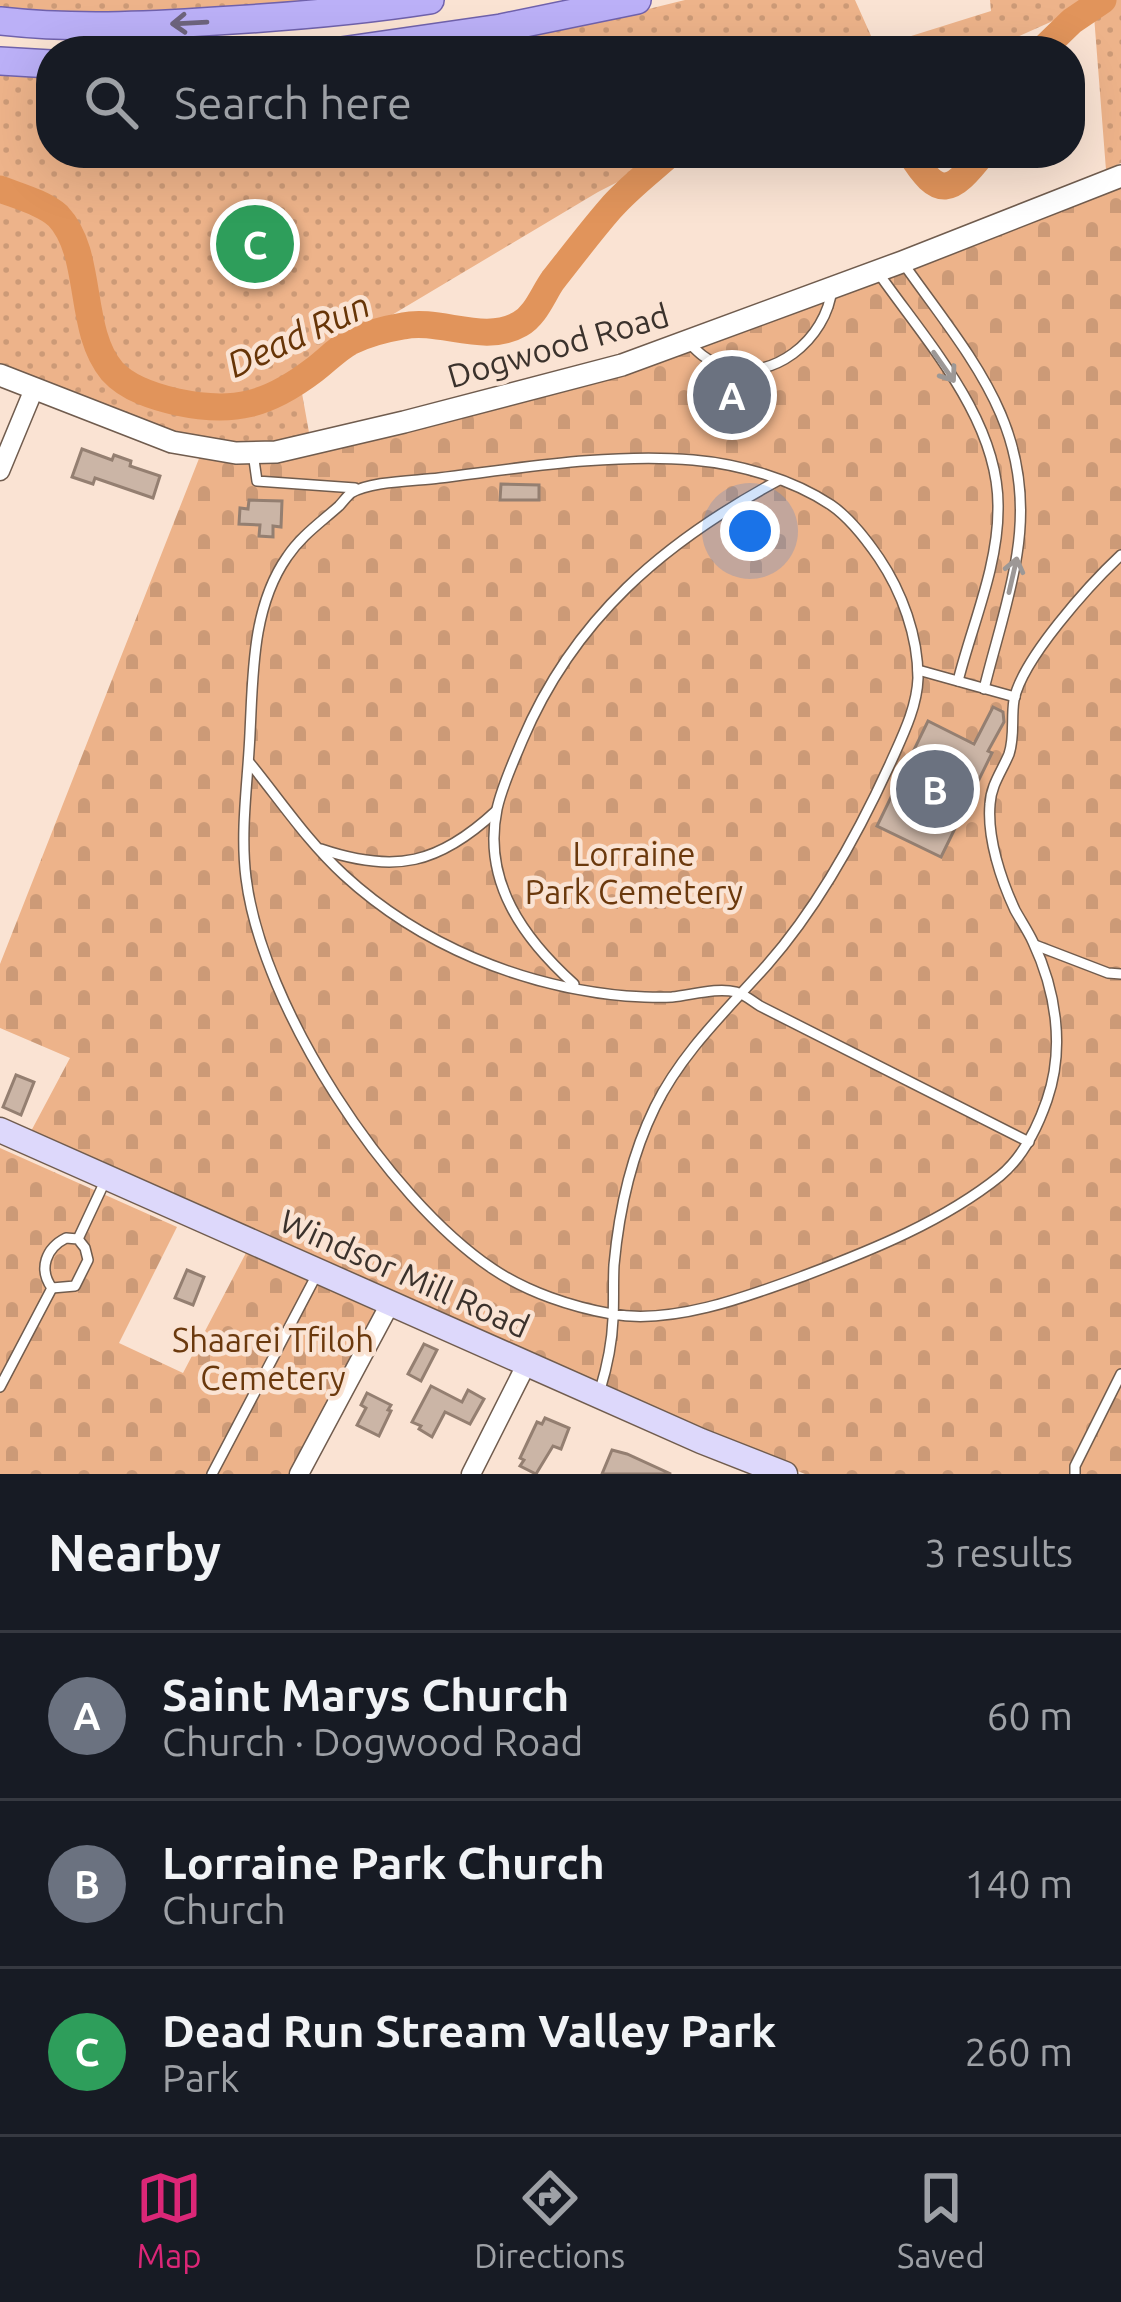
<!DOCTYPE html>
<html lang="en">
<head>
<meta charset="utf-8">
<style>
  :root { --surface:#171b24; --page:#20242c; --text:#f1f3f6; --muted:#9ea1a6; --line:#363941; --accent:#db2777 }
  body { margin:0; font-family:Ubuntu,sans-serif; background:var(--page); color:var(--text) }
  .you { position:absolute; left:750px; top:531px; width:42px; height:42px; margin:-30px; border:9px solid #fff; border-radius:50%; background:#1a73e8; box-shadow:0 0 0 18px #1a73e833 }
  .badge { display:grid; place-items:center; width:78px; height:78px; border-radius:50%; background:var(--accent); color:#fff; font-size:39px; font-weight:700 }
  .pin { position:absolute; translate:-50% -50%; border:6px solid #fff; box-shadow:0 3px 12px #0006 }
  .list { margin:0; padding:0; list-style:none }
  h2 { display:flex; justify-content:space-between; align-items:center; height:156px; margin:0; padding:0 48px; font-size:51px }
  h2 small { font-size:39px; font-weight:400; color:var(--muted) }
  .list li { display:grid; grid-template-columns:78px 1fr auto; gap:36px; align-items:center; box-sizing:border-box; height:168px; padding:0 48px; border-top:3px solid var(--line) }
  .list b { display:block; font-size:45px; white-space:nowrap }
  .list p { margin:0; font-size:39px; white-space:nowrap; color:var(--muted) }
  .list em { font-size:39px; font-style:normal; color:var(--muted) }
  .icon { flex:none; width:66px; height:66px; fill:none; stroke:currentColor; stroke-width:2; stroke-linecap:round; stroke-linejoin:round }
  .map { position:relative; flex:none; width:1121px; height:1474px; overflow:hidden }
  .search { position:absolute; background:var(--surface); box-shadow:0 12px 48px #0002; left:36px; right:36px; top:36px; height:132px; display:flex; align-items:center; gap:30px; box-sizing:border-box; padding:0 42px; border-radius:48px; color:var(--muted); font-size:45px }
  .sheet { height:660px; background:var(--surface) }
  nav { display:flex; justify-content:space-around; align-items:center; box-sizing:border-box; height:168px; border-top:3px solid var(--line); background:var(--surface); font-size:33px; color:var(--muted) }
  nav a { display:grid; justify-items:center; gap:6px }
  nav .on { color:var(--accent) }
  .map>svg:first-child { display:block }
  .cemetery { fill:url(#cemetery-stones) }
  .park { fill:url(#park-dots) }
  .lines { fill:none; stroke-linecap:round; stroke-linejoin:round }
  .river { stroke:#e1945b; stroke-width:27 }
  .building { fill:#cbb5a6; stroke:#947f71; stroke-width:3 }
  .service-casing { stroke:#705c4e; stroke-width:12 }
  .minor-casing { stroke:#705c4e; stroke-width:21 }
  .tertiary-casing { stroke:#705c4e; stroke-width:24 }
  .secondary-casing { stroke:#705c4e; stroke-width:27 }
  .primary-casing { stroke:#7062ac; stroke-width:30 }
  .service { stroke:#fff; stroke-width:9 }
  .minor { stroke:#fff; stroke-width:18 }
  .tertiary { stroke:#fff; stroke-width:21 }
  .secondary { stroke:#ddd8fb; stroke-width:24 }
  .primary { stroke:#bbb0f7; stroke-width:27 }
  .oneway { stroke:#6e647d }
  .oneway2 { stroke:#9d9896 }
  .labels { text-anchor:middle; dominant-baseline:central; stroke-width:9; stroke-linejoin:round; paint-order:stroke }
  .street-label { font-size:33px; fill:#3b322c; stroke:#fae3d3 }
  .park-label { font-size:33px; fill:#6b390d; stroke:#fae3d3 }
  .water-label { font-size:36px; font-style:italic; fill:#673507; stroke:#fae3d3 }
</style>
</head>
<body>
<div class="map">
<svg width="1121" height="1474" viewBox="0 0 1121 1474">
  <defs>
    <pattern id="cemetery-stones" width="16" height="16" patternUnits="userSpaceOnUse" patternTransform="scale(3)"><rect width="16" height="16" fill="#edb38a"/><path d="M2 7V4a2 2 0 0 1 4 0v3zM10 15v-3a2 2 0 0 1 4 0v3z" fill="#cc9a77"/></pattern>
    <pattern id="park-dots" width="8" height="8" patternUnits="userSpaceOnUse" patternTransform="scale(3)"><rect width="8" height="8" fill="#edb38a"/><path d="M2 2h.1M6 6h.1" fill="none" stroke="#cc9a77" stroke-width="1.8" stroke-linecap="round"/></pattern>
  </defs>
  <rect width="100%" height="100%" fill="#fae3d3"/>
  <g class="cemetery">
    <polygon points="1121,184 1121,1474 805,1474 704,1434 29,1135 70,1058 0,1028 0,964 200,456 562,390"/>
    <polygon points="0,1148 177,1227 119,1343 183,1373 247,1251 371,1308 377,1315 293,1474 0,1474"/>
  </g>
  <g class="park">
    <polygon points="0,0 364,0 112,16 0,10"/>
    <polygon points="685,0 855,0 876,47 991,11 990,0 1121,0 1121,163 1106,170 1093,3 986,51 440,51 608,19"/>
    <polygon points="0,73 51,76 51,153 680,153 651,165 598,192 298,371 310,438 240,447 164,431 0,367"/>
  </g>
  <g class="lines">
    <g class="river">
      <polyline points="1041,51 1072,21 1103,0"/>
      <path d="M910,153C939,200 951,194 983,153"/>
      <path d="M0,189C18,196 44,203 58,216C94,254 77,329 112,371C128,389 155,397 177,402C234,414 268,405 314,370C326,361 337,349 350,342C366,334 385,329 403,326C440,318 484,345 520,324C536,315 543,294 553,280C572,256 590,232 610,209C628,188 651,171 671,153"/>
    </g>
  </g>
  <g class="building">
    <polygon points="722,382 766,383 765,401 750,400 750,410 699,408 700,390 722,390"/>
    <polygon points="82,449 112,460 114,455 131,461 130,466 160,476 153,498 95,478 93,484 72,477"/>
    <polygon points="501,484 539,485 539,500 500,500"/>
    <polygon points="249,500 282,501 281,527 273,526 273,537 259,536 260,525 239,524 240,508 248,509"/>
    <polygon points="993,707 1003,712 1004,722 988,751 992,753 941,857 877,826 928,721 974,744"/>
    <polygon points="16,1075 34,1082 21,1115 3,1107"/>
    <polygon points="187,1270 204,1277 193,1305 175,1298"/>
    <polygon points="424,1344 437,1350 421,1381 408,1374"/>
    <polygon points="431,1386 462,1402 468,1390 484,1399 470,1424 445,1412 432,1437 419,1429 421,1426 412,1422"/>
    <polygon points="367,1393 391,1405 388,1410 391,1411 379,1436 357,1425 366,1408 361,1405"/>
    <polygon points="545,1418 569,1428 561,1449 553,1446 536,1474 520,1466 524,1460 520,1458 537,1422 542,1424"/>
    <polygon points="612,1450 627,1454 671,1474 602,1474"/>
  </g>
  <g class="lines">
    <g class="service-casing">
      <g id="service">
        <path d="M903,263C971,359 1037,428 1017,554C1010,600 995,644 984,689"/>
        <path d="M877,271C925,340 1000,420 998,509C998,567 972,625 958,681"/>
        <path d="M688,342C698,352 706,360 719,365C771,386 827,339 832,288"/>
        <polyline points="253,453 257,481 355,488"/>
        <polyline points="918,670 1015,697"/>
        <path d="M249,762C280,800 307,841 344,875C420,945 523,987 626,996C641,997 657,998 672,997C692,995 717,987 736,992C744,994 752,1001 760,1006L1029,1142"/>
        <path d="M321,849C395,874 439,864 496,811"/>
        <polyline points="1035,945 1108,973 1121,974"/>
        <path d="M574,984C524,939 482,882 497,809C502,786 513,763 522,741C574,618 664,542 779,480"/>
        <path d="M66,1238L78,1239L85,1248L88,1260L75,1286L52,1288C38,1269 46,1248 66,1238Z"/>
        <polyline points="78,1239 107,1177"/>
        <polyline points="0,1387 52,1288"/>
        <path d="M600,1390C607,1367 612,1344 613,1319C614,1301 613,1283 614,1265C619,1210 631,1156 655,1107C682,1052 727,1010 767,965C819,906 858,834 890,764C902,737 917,708 918,678C918,636 902,592 879,558C866,539 850,518 831,505C792,479 739,464 693,460C611,453 521,468 439,478C416,481 370,481 351,493C346,497 343,502 339,506C320,523 301,536 287,557C252,607 253,674 250,733C248,781 240,830 246,878C262,1007 386,1197 493,1269C527,1292 572,1307 612,1314C673,1325 749,1296 806,1275C872,1250 944,1221 1000,1176C1023,1157 1037,1129 1047,1100C1065,1048 1056,991 1033,942C1028,931 1021,921 1015,910C1001,880 987,838 990,804C991,785 1002,771 1009,754C1015,736 1011,718 1014,700C1022,659 1090,584 1121,555"/>
        <polyline points="212,1474 316,1276"/>
        <polyline points="1075,1474 1075,1466 1121,1374"/>
      </g>
    </g>
    <g class="minor-casing">
      <g id="minor">
        <polyline points="0,471 34,389"/>
        <polyline points="299,1474 391,1302"/>
        <polyline points="471,1474 527,1363"/>
      </g>
    </g>
    <g class="tertiary-casing">
      <polyline id="tertiary" points="0,375 172,442 236,453 276,452 404,422 622,365 902,262 1121,176"/>
    </g>
    <g class="secondary-casing">
      <polyline id="secondary" points="0,1130 701,1441 785,1474"/>
    </g>
    <g class="primary-casing">
      <g id="primary">
        <path d="M0,21C71,29 144,26 216,21C287,17 359,11 430,0"/>
        <polyline points="341,51 501,28 637,0"/>
        <polyline points="0,61 51,64"/>
      </g>
    </g>
    <use href="#service" class="service"/>
    <use href="#minor" class="minor"/>
    <use href="#tertiary" class="tertiary"/>
    <use href="#secondary" class="secondary"/>
    <use href="#primary" class="primary"/>
  </g>
  <defs><path id="oneway-shaft" d="M-6 0H5M1.5-3L5.5 0L1.5 3" fill="none" stroke-width="1.6" stroke-linecap="round" stroke-linejoin="round" transform="scale(3)"/></defs>
  <use class="oneway" href="#oneway-shaft" transform="translate(189 23) rotate(177)"/>
  <g class="oneway2">
    <use href="#oneway-shaft" transform="translate(944 367) rotate(55)"/>
    <use href="#oneway-shaft" transform="translate(1013 575) rotate(-77)"/>
  </g>
  <g class="labels">
    <g class="street-label">
      <text transform="translate(558 345) rotate(-16)">Dogwood Road</text>
      <text transform="translate(405 1273) rotate(24)">Windsor Mill Road</text>
    </g>
    <g class="park-label">
      <text x="634" y="853">Lorraine<tspan x="634" dy="38">Park Cemetery</tspan></text>
      <text x="273" y="1339">Shaarei Tfiloh<tspan x="273" dy="38">Cemetery</tspan></text>
    </g>
    <g class="water-label">
      <text transform="translate(298 334) rotate(-25)">Dead Run</text>
    </g>
  </g>
</svg>
<div class="you"></div>
<div class="pin badge" style="left:732px;top:395px;background:#6b7280">A</div>
<div class="pin badge" style="left:935px;top:789px;background:#6b7280">B</div>
<div class="pin badge" style="left:255px;top:244px;background:#2e9e5b">C</div>
<div class="search"><svg class="icon" aria-label="search" viewBox="0 0 24 24"><circle cx="10" cy="10" r="6"/><path d="M15 15l6 6"/></svg>Search here</div>
</div>
<section class="sheet">
<h2>Nearby<small>3 results</small></h2>
<ul class="list">
<li><span class="badge" style="background:#6b7280">A</span><div><b>Saint Marys Church</b><p>Church · Dogwood Road</p></div><em>60 m</em></li>
<li><span class="badge" style="background:#6b7280">B</span><div><b>Lorraine Park Church</b><p>Church</p></div><em>140 m</em></li>
<li><span class="badge" style="background:#2e9e5b">C</span><div><b>Dead Run Stream Valley Park</b><p>Park</p></div><em>260 m</em></li>
</ul>
</section>
<nav>
<a class="on"><svg class="icon" aria-label="map" viewBox="0 0 24 24"><path d="M3 6l6-2 6 2 6-2v14l-6 2-6-2-6 2zM9 4v14M15 6v14"/></svg>Map</a>
<a><svg class="icon" aria-label="directions" viewBox="0 0 24 24"><path d="M12 3l9 9-9 9-9-9zM9 14v-3h6M13 9l2 2-2 2"/></svg>Directions</a>
<a><svg class="icon" aria-label="saved" viewBox="0 0 24 24"><path d="M7 4h10v16l-5-4-5 4z"/></svg>Saved</a>
</nav>
</body>
</html>
